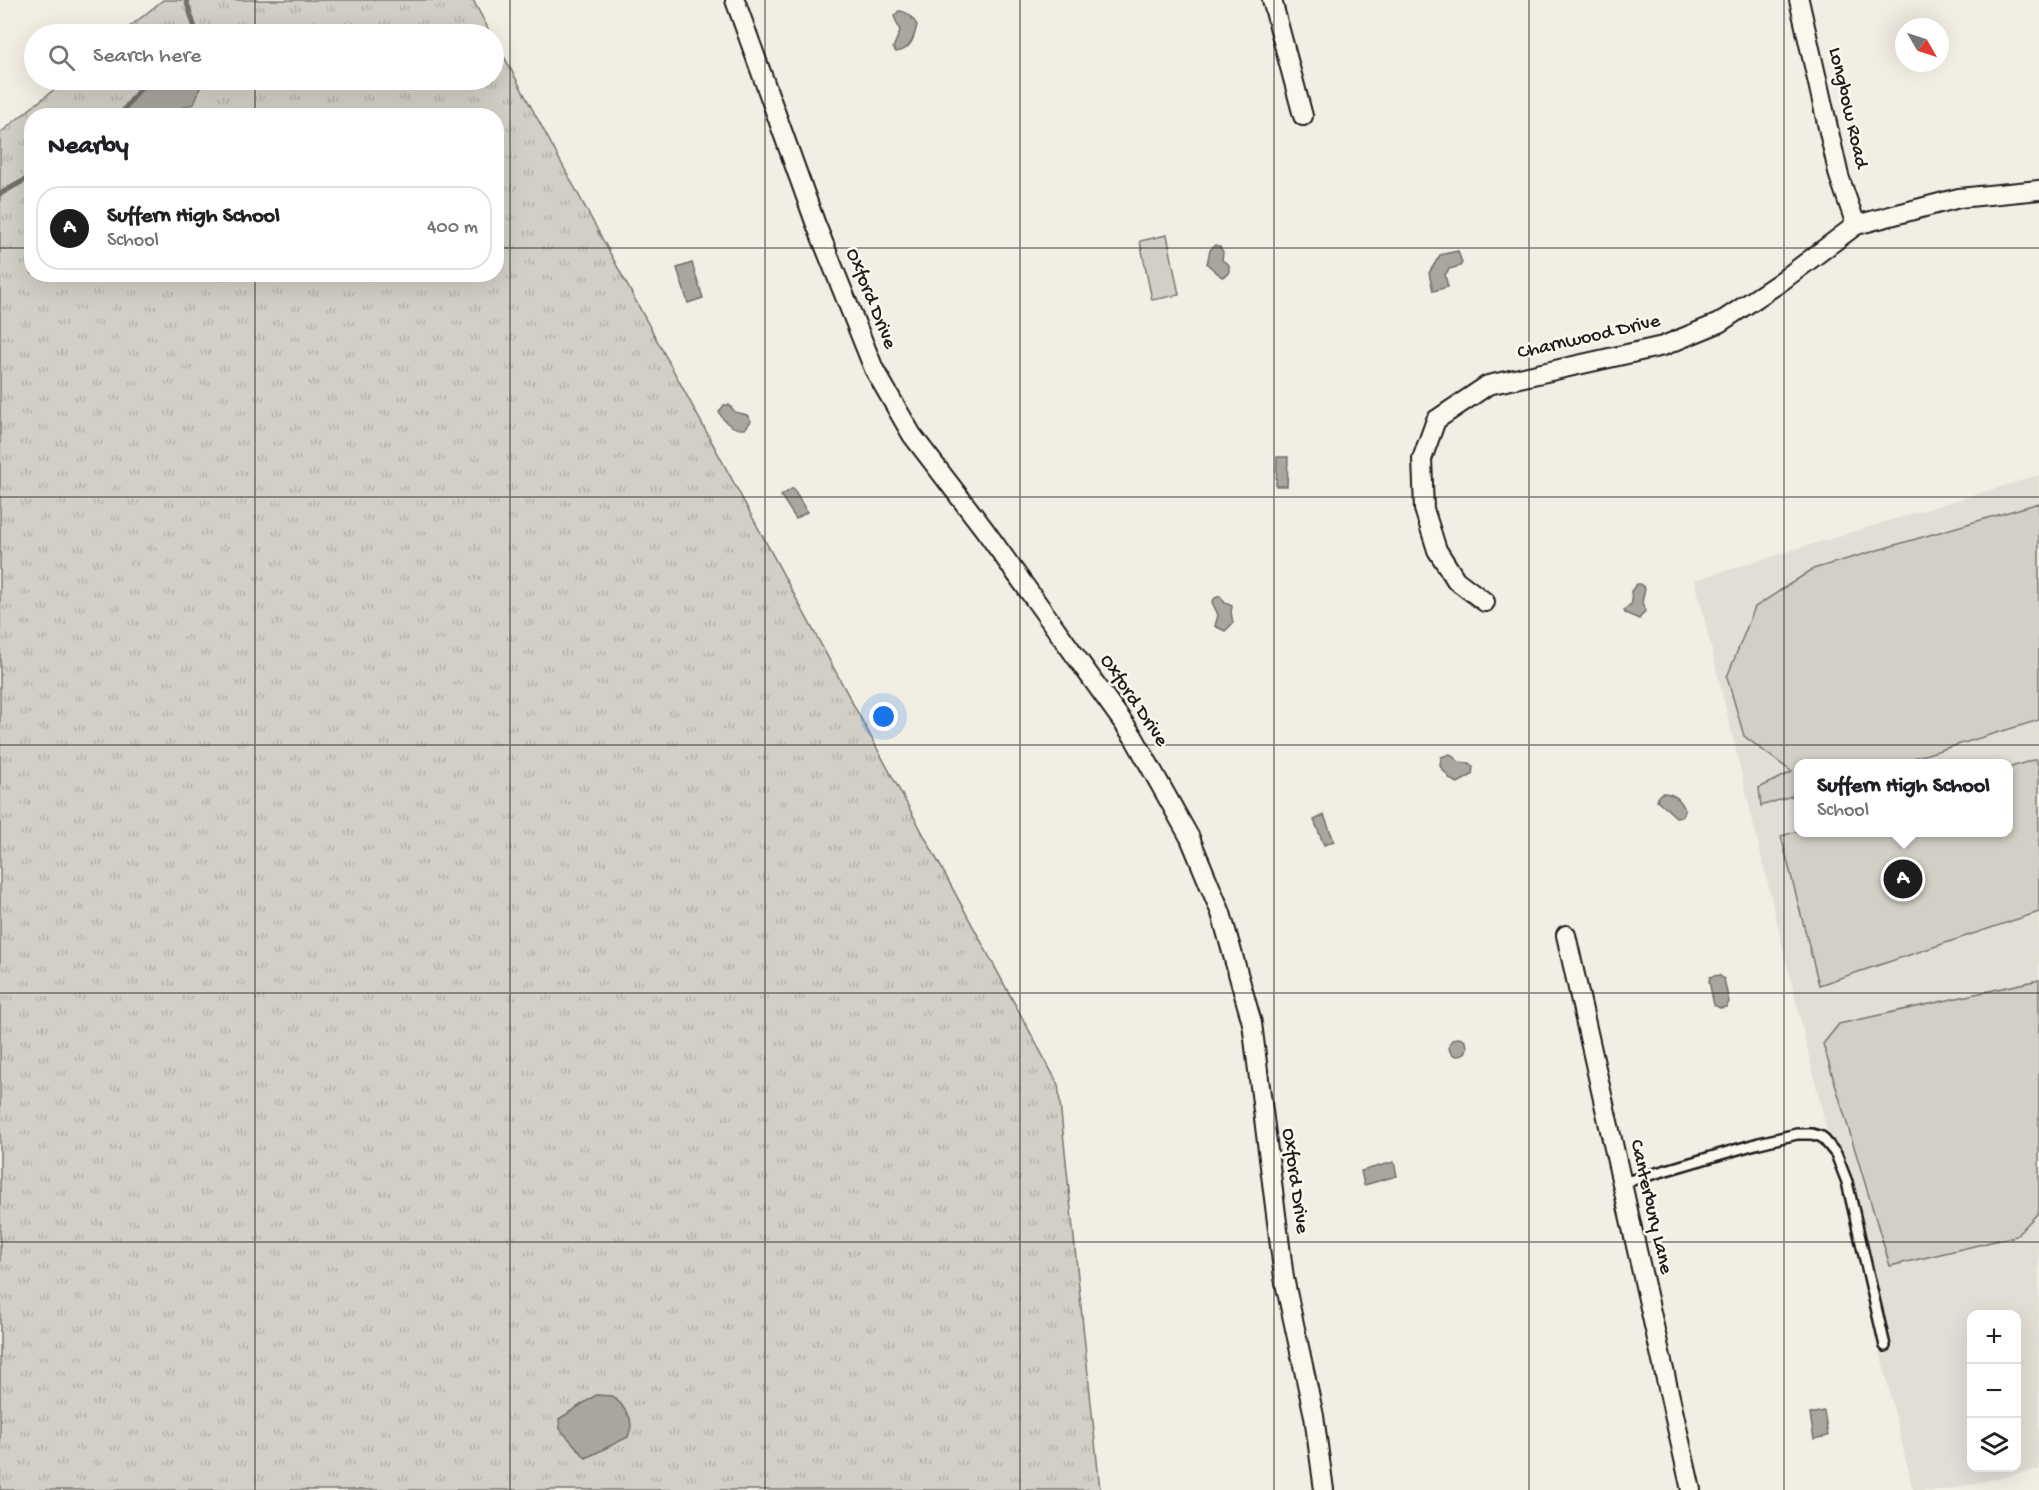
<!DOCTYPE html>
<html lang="en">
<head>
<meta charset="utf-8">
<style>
  :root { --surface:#fff; --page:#f6f6f6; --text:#202124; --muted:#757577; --line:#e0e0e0; --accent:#1c1c1c }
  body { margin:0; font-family:"Gochi Hand",sans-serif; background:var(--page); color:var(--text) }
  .controls { position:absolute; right:18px; bottom:18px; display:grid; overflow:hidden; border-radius:12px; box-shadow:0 6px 24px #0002 }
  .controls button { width:54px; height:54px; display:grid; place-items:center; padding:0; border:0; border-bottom:2px solid var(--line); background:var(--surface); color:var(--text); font:30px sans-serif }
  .compass { position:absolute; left:1895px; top:18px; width:54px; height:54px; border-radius:50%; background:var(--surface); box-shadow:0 6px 24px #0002; rotate:129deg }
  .you { position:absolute; left:884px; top:717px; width:21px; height:21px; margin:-15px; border:4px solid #fff; border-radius:50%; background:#1a73e8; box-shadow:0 0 0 9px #1a73e833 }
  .badge { display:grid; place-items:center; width:39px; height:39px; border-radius:50%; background:var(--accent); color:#fff; font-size:20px; font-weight:700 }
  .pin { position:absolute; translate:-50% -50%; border:3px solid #fff; box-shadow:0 2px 6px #0006 }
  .popup { position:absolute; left:1794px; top:759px; width:219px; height:78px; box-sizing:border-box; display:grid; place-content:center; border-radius:12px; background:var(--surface); filter:drop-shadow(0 2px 4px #0005); font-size:20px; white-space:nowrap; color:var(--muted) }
  .popup b { font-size:22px; color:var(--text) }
  .popup::after { content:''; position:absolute; left:50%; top:100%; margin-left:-12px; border:12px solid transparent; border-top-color:var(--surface) }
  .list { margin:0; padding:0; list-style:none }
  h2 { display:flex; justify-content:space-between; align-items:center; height:78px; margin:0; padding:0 24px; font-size:26px }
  h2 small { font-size:20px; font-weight:400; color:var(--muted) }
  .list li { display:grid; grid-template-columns:39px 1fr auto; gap:18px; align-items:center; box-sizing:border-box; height:84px; margin:0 12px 12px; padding:0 12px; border:2px solid var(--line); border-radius:24px }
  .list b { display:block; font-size:22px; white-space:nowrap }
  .list p { margin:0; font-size:20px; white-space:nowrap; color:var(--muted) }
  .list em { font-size:20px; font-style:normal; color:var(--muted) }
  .icon { flex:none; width:33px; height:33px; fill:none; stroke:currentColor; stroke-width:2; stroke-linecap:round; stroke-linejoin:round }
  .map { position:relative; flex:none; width:2039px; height:1490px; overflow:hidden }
  .search { position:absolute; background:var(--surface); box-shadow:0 6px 24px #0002; left:24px; top:24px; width:480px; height:66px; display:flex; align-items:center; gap:15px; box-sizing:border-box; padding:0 21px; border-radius:33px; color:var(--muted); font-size:22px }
  .panel { position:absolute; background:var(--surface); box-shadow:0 6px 24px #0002; left:24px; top:108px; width:480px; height:174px; border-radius:24px }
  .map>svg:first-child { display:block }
  .built { fill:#e2ded5; fill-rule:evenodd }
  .grass { fill:url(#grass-tufts); stroke:#777671; stroke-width:1.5; fill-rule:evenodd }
  .pitch { fill:#d2cfc6; stroke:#777671; stroke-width:1.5 }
  .water { fill:#a9a6a0; stroke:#716f6b; stroke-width:1.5 }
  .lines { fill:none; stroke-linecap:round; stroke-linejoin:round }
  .stream { stroke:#716f6b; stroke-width:5 }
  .service-casing { stroke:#1c1c1c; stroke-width:14 }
  .minor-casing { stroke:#1c1c1c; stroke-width:22 }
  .service { stroke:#fbf7ec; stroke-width:9 }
  .minor { stroke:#fbf7ec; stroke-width:18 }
  .grid { fill:none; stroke:#1c1c1c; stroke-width:1.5; stroke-opacity:0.55 }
  .labels { text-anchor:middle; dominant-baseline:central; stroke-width:5; stroke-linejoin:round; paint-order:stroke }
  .street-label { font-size:20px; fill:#1c1c1c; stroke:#fbf7ec }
</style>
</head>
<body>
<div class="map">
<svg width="2039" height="1490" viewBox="0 0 2039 1490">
  <defs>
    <pattern id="grass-tufts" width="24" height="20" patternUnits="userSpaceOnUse" patternTransform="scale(1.5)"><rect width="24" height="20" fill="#d2cfc6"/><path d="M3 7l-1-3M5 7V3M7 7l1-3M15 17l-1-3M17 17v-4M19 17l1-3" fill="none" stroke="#b4b1aa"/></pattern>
  </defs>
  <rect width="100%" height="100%" fill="#f2eee4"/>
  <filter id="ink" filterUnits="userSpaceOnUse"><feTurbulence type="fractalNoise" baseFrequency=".0167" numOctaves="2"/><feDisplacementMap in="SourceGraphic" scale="12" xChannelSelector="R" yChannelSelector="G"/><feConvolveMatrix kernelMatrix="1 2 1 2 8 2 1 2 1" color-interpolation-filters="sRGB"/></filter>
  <g filter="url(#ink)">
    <path class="built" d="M2039,475V1469L1946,1490H1913L1695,580ZM1798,764H2008V832H1798ZM1972,1314H2016V1468H1972Z"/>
    <g class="grass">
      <polygon points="163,0 473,0 491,34 121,34"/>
      <path d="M494,38L1058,1084L1100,1490H0V133L66,80H494ZM32,116H496V274H32Z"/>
    </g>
    <g class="pitch">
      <polygon points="1167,235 1179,295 1152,300 1140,241"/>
      <polygon points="2039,503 2039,720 1898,763 1798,764 1798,794 1761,806 1759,788 1792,772 1744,736 1727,677 1755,607 1813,569"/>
      <polygon points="2036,759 2039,768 2039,912 1819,985 1781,836 1798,831 2008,832 2008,768"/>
      <polygon points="2039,980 2039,1212 2016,1236 1890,1266 1823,1044 1839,1024"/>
    </g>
    <g class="water">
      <path d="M899,11C908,11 913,19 917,25C914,38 911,50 896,52L893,48L900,31L894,16Z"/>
      <polygon points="147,80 203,80 194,104 158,115 119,115"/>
      <polygon points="1215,245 1220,247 1223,252 1222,260 1229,265 1229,273 1222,277 1207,264 1210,250"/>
      <polygon points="1458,251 1462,263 1460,266 1449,269 1445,275 1448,287 1433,291 1429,273 1440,255"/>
      <polygon points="692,263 703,298 688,303 677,268"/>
      <path d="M724,405H729L735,412L747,415L751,421L745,429C734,430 724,423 719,412Z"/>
      <polygon points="1277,457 1288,457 1287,486 1276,486"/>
      <polygon points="793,488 807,512 796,519 781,496"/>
      <polygon points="1637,584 1641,584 1645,589 1642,602 1645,611 1639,619 1625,613 1624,610 1632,603 1631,591"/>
      <polygon points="1220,596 1225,603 1232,606 1231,612 1233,623 1225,631 1215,626 1218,615 1212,602 1215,598"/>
      <polygon points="1450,754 1459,762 1469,763 1473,767 1472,775 1458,783 1451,780 1440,766 1441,757"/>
      <path d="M1662,793C1674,793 1681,799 1685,810L1682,816L1676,817L1657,800L1659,795Z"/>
      <polygon points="1324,815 1334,841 1324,845 1314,820"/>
      <polygon points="1719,975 1724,979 1729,1002 1726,1007 1720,1008 1714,1005 1709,981 1710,977"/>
      <circle cx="1458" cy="1047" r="9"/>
      <polygon points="1394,1162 1397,1176 1364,1185 1361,1171"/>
      <polygon points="596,1395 612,1396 621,1404 630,1418 631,1427 628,1437 586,1458 560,1429 559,1419"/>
      <polygon points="1824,1411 1828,1436 1814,1439 1810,1414"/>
    </g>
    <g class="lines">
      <g class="stream">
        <polyline points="186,0 197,34"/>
        <polyline points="119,116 147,80"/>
        <polyline points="0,194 32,176"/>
      </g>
      <g class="service-casing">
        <polyline id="service" points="1622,1183 1759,1143 1797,1134 1812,1134 1822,1137 1836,1154 1847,1182 1885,1346"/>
      </g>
      <g class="minor-casing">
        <g id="minor">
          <polyline points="735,0 815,222 874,369 912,435 984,529 1133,736 1190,838 1221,913 1252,1023 1284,1278 1314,1416 1324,1490"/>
          <polyline points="1272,0 1303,116"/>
          <polyline points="1799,0 1839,176 1856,225"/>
          <polyline points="1485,602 1456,580 1437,550 1424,509 1422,459 1436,420 1488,385 1663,346 1719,323 1779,283 1856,225 1959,198 2039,190"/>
          <polyline points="1566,935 1691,1490"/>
        </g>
      </g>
      <use href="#service" class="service"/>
      <use href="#minor" class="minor"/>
    </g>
  </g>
  <path class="grid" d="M255,0V34M510,0V1490M765,0V1490M1020,0V1490M1274,0V1490M1529,0V1490M1784,0V1490M255,80V116M0,248H32M496,248H2039M255,274V1490M0,497H2039M0,745H2039M0,993H2039M0,1242H2039"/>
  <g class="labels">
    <g class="street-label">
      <text transform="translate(1847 108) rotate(77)">Longbow Road</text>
      <text transform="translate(870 299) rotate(68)">Oxford Drive</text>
      <text transform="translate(1589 338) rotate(-13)">Charnwood Drive</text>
      <text transform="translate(1133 701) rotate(56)">Oxford Drive</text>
      <text transform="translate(1294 1181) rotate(82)">Oxford Drive</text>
      <text transform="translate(1650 1207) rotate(77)">Canterbury Lane</text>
    </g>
  </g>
</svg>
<div class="controls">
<button>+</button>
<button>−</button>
<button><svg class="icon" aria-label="layers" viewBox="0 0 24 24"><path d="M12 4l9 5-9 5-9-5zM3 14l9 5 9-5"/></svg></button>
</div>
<svg class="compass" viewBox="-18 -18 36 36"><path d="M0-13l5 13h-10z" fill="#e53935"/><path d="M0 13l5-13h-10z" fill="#757577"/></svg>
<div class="you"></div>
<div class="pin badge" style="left:1903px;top:879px">A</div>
<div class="popup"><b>Suffern High School</b>School</div>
<div class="search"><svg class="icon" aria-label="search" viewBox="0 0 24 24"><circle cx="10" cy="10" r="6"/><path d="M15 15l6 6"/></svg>Search here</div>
<section class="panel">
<h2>Nearby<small></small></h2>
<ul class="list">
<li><span class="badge">A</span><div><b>Suffern High School</b><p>School</p></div><em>400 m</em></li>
</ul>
</section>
</div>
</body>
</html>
